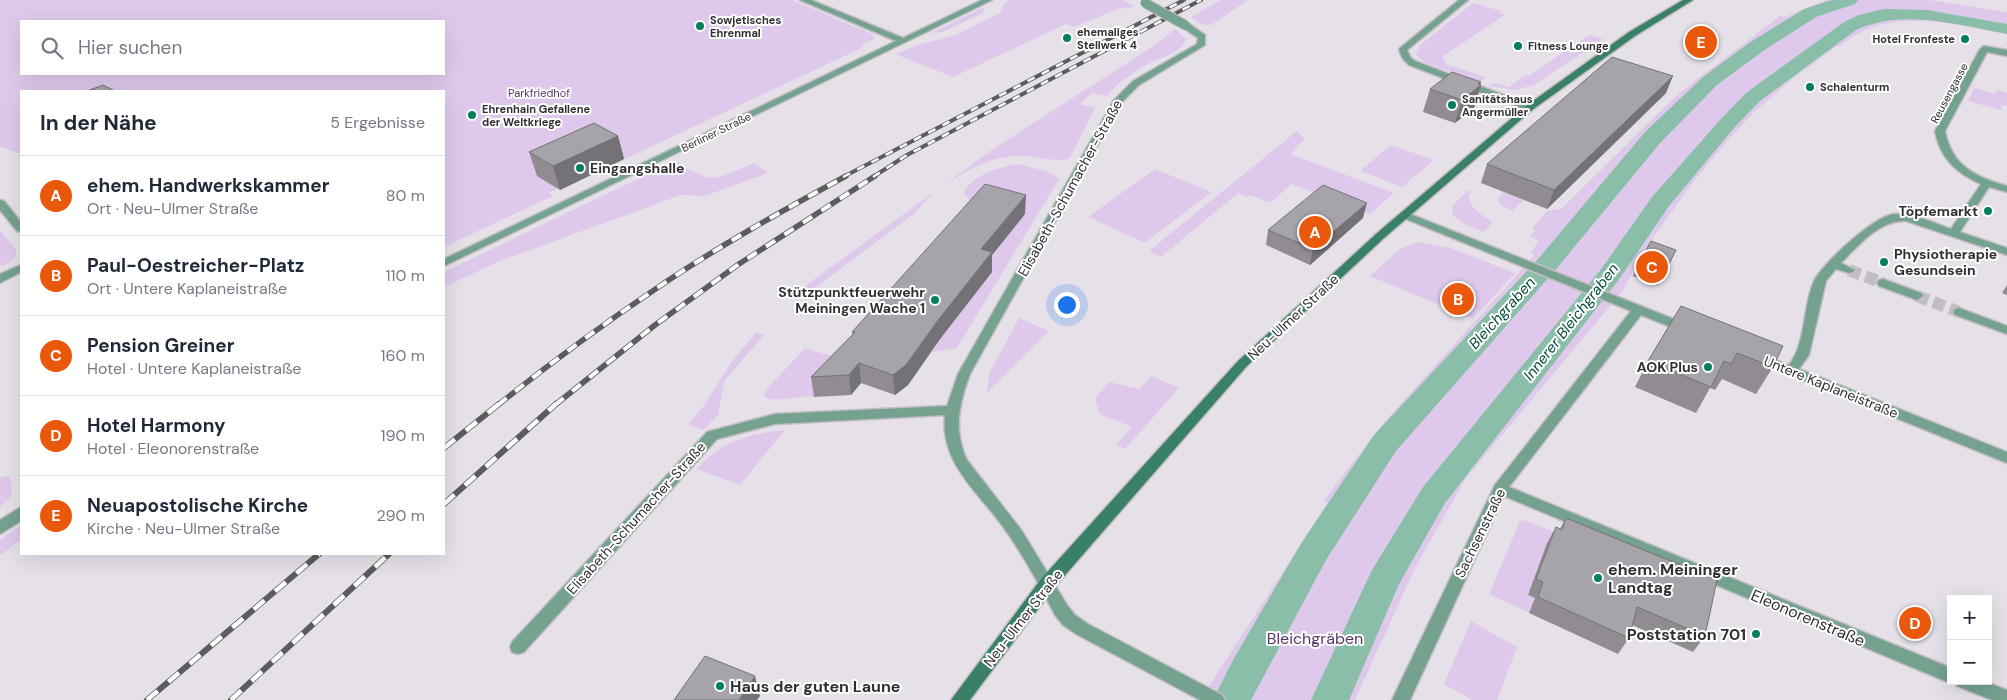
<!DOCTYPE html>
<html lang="de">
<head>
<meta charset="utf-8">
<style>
  :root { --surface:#fff; --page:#f6f6f7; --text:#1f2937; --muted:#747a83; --line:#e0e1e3; --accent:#ea580c }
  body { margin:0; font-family:"DM Sans",sans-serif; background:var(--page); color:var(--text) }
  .controls { position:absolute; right:15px; bottom:15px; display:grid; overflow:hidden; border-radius:0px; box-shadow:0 5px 20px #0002 }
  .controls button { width:45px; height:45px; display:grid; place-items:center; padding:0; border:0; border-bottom:1px solid var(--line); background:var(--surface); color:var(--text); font:25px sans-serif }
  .you { position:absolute; left:1066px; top:304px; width:18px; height:18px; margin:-12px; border:4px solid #fff; border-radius:50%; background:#1a73e8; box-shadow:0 0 0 8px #1a73e833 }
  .badge { display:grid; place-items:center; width:32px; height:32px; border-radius:50%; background:var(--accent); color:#fff; font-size:16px; font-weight:700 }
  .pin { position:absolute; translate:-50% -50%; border:2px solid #fff; box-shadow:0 1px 5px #0006 }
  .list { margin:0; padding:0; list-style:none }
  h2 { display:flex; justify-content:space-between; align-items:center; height:65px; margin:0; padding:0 20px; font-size:21px }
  h2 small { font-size:16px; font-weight:400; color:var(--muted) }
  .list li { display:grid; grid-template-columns:32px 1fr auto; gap:15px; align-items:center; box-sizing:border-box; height:80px; padding:0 20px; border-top:1px solid var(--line) }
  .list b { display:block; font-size:19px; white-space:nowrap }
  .list p { margin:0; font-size:16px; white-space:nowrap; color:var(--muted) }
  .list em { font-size:16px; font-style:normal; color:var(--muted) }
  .icon { flex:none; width:28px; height:28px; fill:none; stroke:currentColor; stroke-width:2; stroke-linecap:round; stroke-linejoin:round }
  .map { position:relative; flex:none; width:2007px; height:700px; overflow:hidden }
  .search { position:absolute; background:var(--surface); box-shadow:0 5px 20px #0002; left:20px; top:20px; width:425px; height:55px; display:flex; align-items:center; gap:12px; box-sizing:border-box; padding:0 18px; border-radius:0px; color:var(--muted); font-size:19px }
  .panel { position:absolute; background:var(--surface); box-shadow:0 5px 20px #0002; left:20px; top:90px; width:425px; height:465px; border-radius:0px }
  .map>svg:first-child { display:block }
  .green { fill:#dec9ec; fill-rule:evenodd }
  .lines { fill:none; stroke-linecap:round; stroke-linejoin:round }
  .canal { fill:#8bbea8; fill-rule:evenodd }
  .street-tunnel { stroke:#c2bdc4; stroke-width:12; stroke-dasharray:12 5.5; stroke-linecap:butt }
  .street-casing { stroke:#c2bdc4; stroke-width:3 }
  .secondary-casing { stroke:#c2bdc4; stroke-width:3 }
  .street { fill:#75a18f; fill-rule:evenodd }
  .secondary { fill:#3a8066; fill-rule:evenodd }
  .rail-far2-casing { stroke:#5e5b5f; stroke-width:4 }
  .rail-far1-casing { stroke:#5e5b5f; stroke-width:5.5 }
  .rail-casing { stroke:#5e5b5f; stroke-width:6 }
  .rail-far2 { stroke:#fff; stroke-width:2.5; stroke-dasharray:8; stroke-linecap:butt }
  .rail-far1 { stroke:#fff; stroke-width:4; stroke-dasharray:11; stroke-linecap:butt }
  .rail { stroke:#fff; stroke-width:4.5; stroke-dasharray:14; stroke-linecap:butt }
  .street-bridge-casing { stroke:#c2bdc4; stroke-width:11; stroke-linecap:butt }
  .street-bridge { stroke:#75a18f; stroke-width:9 }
  .wall { fill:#908c92 }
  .shaded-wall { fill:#757277 }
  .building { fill:#a7a3aa; stroke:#757277 }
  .poi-dot { fill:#047f5e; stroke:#fff; stroke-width:2 }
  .labels { text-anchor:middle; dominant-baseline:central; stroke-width:4; stroke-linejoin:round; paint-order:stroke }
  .far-poi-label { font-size:11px; font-weight:bold; fill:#312f32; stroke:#fff; text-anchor:start }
  .far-park-label { font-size:11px; fill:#57366a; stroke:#fff }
  .far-street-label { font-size:11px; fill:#312f32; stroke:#fff }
  .poi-label { font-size:14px; font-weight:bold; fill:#312f32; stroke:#fff; text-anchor:end }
  .street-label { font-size:14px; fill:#312f32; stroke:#fff }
  .water-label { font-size:15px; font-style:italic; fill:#054b37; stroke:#fff }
  .near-poi-label { font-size:16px; font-weight:bold; fill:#312f32; stroke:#fff; text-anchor:start }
  .near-street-label { font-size:16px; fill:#312f32; stroke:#fff }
  .near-park-label { font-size:16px; fill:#57366a; stroke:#fff }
</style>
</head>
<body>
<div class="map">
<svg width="2007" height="700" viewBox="0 0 2007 700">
  <rect width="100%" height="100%" fill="#e6e1e9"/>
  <g class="green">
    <path d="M0,0H792L872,34L874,39L861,45L864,47L625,159L622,157L549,193L553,196L444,247V91H21V154L0,147ZM21,21H444V74H21Z"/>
    <polygon points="1009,0 1123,0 1136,7 1118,9 1074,27 1066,24 953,77 895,54 920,44 956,35 1000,13 1003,5"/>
    <polygon points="1221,0 1248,0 1211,25 1200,24 1191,17"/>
    <path d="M1826,0H1929L2007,12V34C1949,24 1890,5 1840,46H1837L1795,77L1754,112L1729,139L1693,182L1645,249L1623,290L1616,299L1466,478L1416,566L1355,700H1200L1328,502L1323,501L1385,421L1534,256L1531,252L1539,241L1530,236L1536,230L1532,228L1547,211L1561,209L1679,93L1780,16L1785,17Z"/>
    <polygon points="1473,3 1502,11 1500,13 1505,15 1445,55 1443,58 1446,64 1485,77 1479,82 1426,63 1416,55 1420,45"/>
    <polygon points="982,8 984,8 983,13 943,32 931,33"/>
    <path d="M1175,29L1186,39C1181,54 1160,57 1148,64C1134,72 1117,83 1107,96L1092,93L1080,104L1095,108L1071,156L1068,159C1054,162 1039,157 1025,156C989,155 969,170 940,188L993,149L1152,47Z"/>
    <polygon points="1589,35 1603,39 1534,85 1515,90 1489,86 1495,83 1508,87 1526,75 1529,76"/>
    <polygon points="1974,88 1995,94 1998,90 2007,93 2007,106 2003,105 2001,110 1968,101"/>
    <polygon points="1297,131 1305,139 1290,154 1394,193 1370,214 1292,184 1270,203 1250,195 1247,197 1238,193 1161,257 1149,251"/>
    <polygon points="1391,145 1434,160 1402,187 1363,172 1361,170"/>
    <path d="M675,161C713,185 714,180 754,163L768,173L705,196L681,195L500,261L444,287V272Z"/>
    <path d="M1018,164L1046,171L1059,179L957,348L932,352L938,343L931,341L947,330L992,272L972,204L964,193C970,175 1001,167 1018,164Z"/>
    <polygon points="1155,169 1211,192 1145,243 1088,217"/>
    <path d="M1469,190L1471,191C1464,204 1480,214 1490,220L1492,224L1483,232L1464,224L1452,215L1453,205Z"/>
    <polygon points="934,192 915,213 803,297 794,294"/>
    <polygon points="1503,192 1524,200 1512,211 1500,204 1498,199"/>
    <polygon points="0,230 16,250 16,256 4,266 0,265"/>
    <polygon points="1419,242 1450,248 1515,273 1473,319 1370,276 1400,249"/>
    <polygon points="1019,318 1049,331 987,393 989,374"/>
    <polygon points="756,332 764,335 724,381 718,415 703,430 688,424 703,407 731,363"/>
    <path d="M805,348L848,361L814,397C800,395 772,404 764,396L765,391Z"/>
    <polygon points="1152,376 1179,388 1125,449 1116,445 1132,427 1100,414 1095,398 1109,382 1139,389"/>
    <path d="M785,430L740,485L697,469C719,442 750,433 785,430Z"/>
    <path d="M10,476C13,493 14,496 0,507V477Z"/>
    <polygon points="1525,520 1558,534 1547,544 1528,595 1535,598 1529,613 1489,594 1520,521"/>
    <polygon points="21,525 21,540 0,555 0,540"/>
    <polygon points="1471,621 1517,647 1497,700 1472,700 1444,684"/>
  </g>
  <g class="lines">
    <g class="canal">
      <polygon points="1832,0 1858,0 1855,4 1816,17 1763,51 1717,85 1661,142 1557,268 1396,451 1326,560 1251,700 1213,700 1233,660 1302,542 1374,435 1539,258 1645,132 1703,77 1749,43 1804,9"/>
      <path d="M1884,9L1927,10L2007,24V34C1959,25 1903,8 1856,30L1760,101L1734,128L1669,206L1620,278L1445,503L1399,584L1349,700H1311L1372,570L1423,487L1602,268L1652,197L1720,120L1746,93L1844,22L1859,15Z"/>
    </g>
    <g class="street-tunnel">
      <polyline points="1849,270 1883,283"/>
      <polyline points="1917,296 1959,312"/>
    </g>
    <g class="street-casing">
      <g id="street">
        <polygon points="800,0 811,0 903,38 982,0 992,0 444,266 444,259 896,41"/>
        <polygon points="1459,0 1468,0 1407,50 1411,58 1415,61 1532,106 1532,110 1526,110 1409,65 1403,59 1399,50 1400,48"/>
        <path d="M1182,23H1188L1205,35V45L1139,85L1121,103L970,374C959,404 953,430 967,460L1022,531L1067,605L1075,615L1088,624L1222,695L1225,700H1200L1076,634L1063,625L1055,615C1040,586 1025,558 1006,531C982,495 939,464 945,415L775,424L717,439L524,652L518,654L512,652L510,647L512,642L707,432L775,414L947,406L958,374L1114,100L1133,81L1197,44L1198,38L1182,27Z"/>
        <path d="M1984,46L2007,50V56L1987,52L1945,131C1952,166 1975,177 2007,186V192L1989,187L1960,232L2007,248V255L1906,221C1880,219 1858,246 1841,263L1855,270L1853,272L1849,273L1836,269L1826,281L1809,355L1799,369L2007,452V463L1755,361L1753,358L1759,354L1789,365C1807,341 1802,308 1814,281C1822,264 1876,214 1895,214C1914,213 1934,223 1951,229L1981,184C1956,173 1940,158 1935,131L1980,49Z"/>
        <polygon points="0,200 4,201 21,222 21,232 17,231 0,210"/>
        <polygon points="1405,212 1691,326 1693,329 1687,333 1683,332 1641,315 1509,487 1951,668 1951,681 1983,681 2007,690 2007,700 1992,700 1957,686 1955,682 1951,683 1945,681 1504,496 1410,700 1392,700 1495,485 1631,311 1401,217 1400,215"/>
        <polygon points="21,265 21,272 0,283 0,274"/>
        <polygon points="1883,279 1921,293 1923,296 1917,300 1879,286 1877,283 1879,280"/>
        <polygon points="1959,308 2007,326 2007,334 1955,315 1953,312 1955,309"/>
        <polygon points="21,507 21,521 0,534 0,520"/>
      </g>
    </g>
    <g class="secondary-casing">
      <polygon id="secondary" points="1683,0 1693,0 1635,36 1532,110 1384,238 1246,367 1053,589 970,700 951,700 1041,579 1238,361 1376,234 1526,106 1629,32"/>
    </g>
    <use href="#street" class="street"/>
    <use href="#secondary" class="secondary"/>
    <g class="rail-far2-casing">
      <g id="rail-far2">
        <polyline points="843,177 1184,0"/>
        <polyline points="873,177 907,155 1201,0"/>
      </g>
    </g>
    <g class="rail-far1-casing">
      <g id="rail-far1">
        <path d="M498,405C549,364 602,325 657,288C717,247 782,211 846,176"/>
        <polyline points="555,405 655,325 739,264 875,176"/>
      </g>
    </g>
    <g class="rail-casing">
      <g id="rail">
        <polyline points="444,448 499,404"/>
        <polyline points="444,504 556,404"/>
        <polyline points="147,700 319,554"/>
        <polyline points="231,700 389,554"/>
      </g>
    </g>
    <use href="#rail-far2" class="rail-far2"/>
    <use href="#rail-far1" class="rail-far1"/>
    <use href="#rail" class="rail"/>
    <g class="street-bridge-casing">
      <polyline id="street-bridge" points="1145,3 1185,25"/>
    </g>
    <use href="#street-bridge" class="street-bridge"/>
  </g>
  <g class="wall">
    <polygon points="1481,82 1474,108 1455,123 1423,112 1430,89"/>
    <polygon points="1666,93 1547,209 1481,183 1487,164"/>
    <polygon points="618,136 624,159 560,190 537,176 529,152"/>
    <polygon points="1025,214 992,255 992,272 940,339 908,385 895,395 861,383 851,395 814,397 811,377 853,335 852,332"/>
    <polygon points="1363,218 1310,265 1266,245 1268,230"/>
    <polygon points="1676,250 1658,285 1633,276 1638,265"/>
    <polygon points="2007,285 2007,295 2002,293"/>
    <polygon points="1681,306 1773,367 1756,394 1722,379 1715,390 1710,388 1696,413 1635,387 1648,361"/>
    <polygon points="1566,518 1705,636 1693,652 1632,625 1629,638 1618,654 1529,613 1535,598 1528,595 1547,543 1556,527 1560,529"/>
  </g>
  <g class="shaded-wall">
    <polygon points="1673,76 1666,93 1547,209 1554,190"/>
    <polygon points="1481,82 1479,86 1481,85 1474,108 1455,123 1462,100"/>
    <polygon points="618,136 624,159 560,190 553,166"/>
    <polygon points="1026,195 1025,214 992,255 992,272 940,339 908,385 895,395 893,375 981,249"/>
    <polygon points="1367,203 1363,218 1310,265 1313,249"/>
    <polygon points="859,363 861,383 851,395 849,375"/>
    <polygon points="755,676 760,696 757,700 739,700"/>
  </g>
  <g class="building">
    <polygon points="1612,57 1673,76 1554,190 1487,164"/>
    <polygon points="1452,72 1481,82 1478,84 1481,85 1462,100 1430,89"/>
    <polygon points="103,85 115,91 87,91"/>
    <polygon points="594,123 618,136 553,166 529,152"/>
    <polygon points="985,184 1026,195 981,249 992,252 939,319 906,365 893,375 859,363 849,375 811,377 855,332 852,332"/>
    <polygon points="1323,185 1367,203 1313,249 1268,230"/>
    <polygon points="1651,241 1676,250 1664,274 1638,265"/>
    <polygon points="1681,306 1783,346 1773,367 1737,353 1731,364 1724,361 1711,387 1648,361"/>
    <polygon points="1566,518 1717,580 1705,636 1637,607 1629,638 1538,597 1543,582 1536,579 1556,527 1562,530"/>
    <polygon points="705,656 755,676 739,700 674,700"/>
  </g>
  <g class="poi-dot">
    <circle cx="700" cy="26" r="5"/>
    <circle cx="1067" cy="38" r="5"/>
    <circle cx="1965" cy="39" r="5"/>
    <circle cx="1518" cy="46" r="5"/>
    <circle cx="1810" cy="87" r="5"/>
    <circle cx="1452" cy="105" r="5"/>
    <circle cx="472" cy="115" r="5"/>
    <circle cx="580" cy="168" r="5"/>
    <circle cx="1988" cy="211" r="5"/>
    <circle cx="1884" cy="262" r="5"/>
    <circle cx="935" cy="300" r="5"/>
    <circle cx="1708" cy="367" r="5"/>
    <circle cx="1598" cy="578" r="5"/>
    <circle cx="1756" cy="634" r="5"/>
    <circle cx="720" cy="686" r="5"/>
  </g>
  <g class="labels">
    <g class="far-poi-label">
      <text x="710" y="20">Sowjetisches<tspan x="710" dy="13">Ehrenmal</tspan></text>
      <text x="1077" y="32">ehemaliges<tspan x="1077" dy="13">Stellwerk 4</tspan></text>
      <text x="1955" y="39" text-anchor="end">Hotel Fronfeste</text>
      <text x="1528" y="46">Fitness Lounge</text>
      <text x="1820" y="87">Schalenturm</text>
      <text x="1462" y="99">Sanitätshaus<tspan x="1462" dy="13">Angermüller</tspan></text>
      <text x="482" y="109">Ehrenhain Gefallene<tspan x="482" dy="13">der Weltkriege</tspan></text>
    </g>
    <g class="far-park-label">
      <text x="539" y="93">Parkfriedhof</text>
    </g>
    <g class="far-street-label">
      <text transform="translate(1949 93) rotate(-62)">Reusengasse</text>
      <text transform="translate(716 132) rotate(-26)">Berliner Straße</text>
    </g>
    <g class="poi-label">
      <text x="590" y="168" text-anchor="start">Eingangshalle</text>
      <text x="1978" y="211">Töpfemarkt</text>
      <text x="1894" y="254" text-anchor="start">Physiotherapie<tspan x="1894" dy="16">Gesundsein</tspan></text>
      <text x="925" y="292">Stützpunktfeuerwehr<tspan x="925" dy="16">Meiningen Wache 1</tspan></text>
      <text x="1698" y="367">AOK Plus</text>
    </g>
    <g class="street-label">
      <text transform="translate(1070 188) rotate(-61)">Elisabeth-Schumacher-Straße</text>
      <text transform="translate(1293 317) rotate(-43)">Neu-Ulmer Straße</text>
      <text transform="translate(1831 387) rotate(22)">Untere Kaplaneistraße</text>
      <text transform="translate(636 518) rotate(-48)">Elisabeth-Schumacher-Straße</text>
      <text transform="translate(1480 533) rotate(-64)">Sachsenstraße</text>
      <text transform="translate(1023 618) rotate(-52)">Neu-Ulmer Straße</text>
    </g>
    <g class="water-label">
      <text transform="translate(1502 313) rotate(-48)">Bleichgraben</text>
      <text transform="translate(1571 322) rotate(-52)">Innerer Bleichgraben</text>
    </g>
    <g class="near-poi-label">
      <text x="1608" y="569">ehem. Meininger<tspan x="1608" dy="18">Landtag</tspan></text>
      <text x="1746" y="634" text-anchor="end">Poststation 701</text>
      <text x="730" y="686">Haus der guten Laune</text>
    </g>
    <g class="near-street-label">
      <text transform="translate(1808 618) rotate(23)">Eleonorenstraße</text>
    </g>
    <g class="near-park-label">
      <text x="1315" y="638">Bleichgräben</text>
    </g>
  </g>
</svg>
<div class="controls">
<button>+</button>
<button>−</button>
</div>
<div class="you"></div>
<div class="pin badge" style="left:1315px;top:232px">A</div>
<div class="pin badge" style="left:1458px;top:299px">B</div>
<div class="pin badge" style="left:1652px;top:267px">C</div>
<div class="pin badge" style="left:1915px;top:623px">D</div>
<div class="pin badge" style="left:1701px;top:42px">E</div>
<div class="search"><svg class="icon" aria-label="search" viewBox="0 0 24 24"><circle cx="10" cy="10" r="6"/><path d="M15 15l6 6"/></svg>Hier suchen</div>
<section class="panel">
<h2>In der Nähe<small>5 Ergebnisse</small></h2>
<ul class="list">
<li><span class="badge">A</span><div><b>ehem. Handwerkskammer</b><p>Ort · Neu-Ulmer Straße</p></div><em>80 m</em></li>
<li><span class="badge">B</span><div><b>Paul-Oestreicher-Platz</b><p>Ort · Untere Kaplaneistraße</p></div><em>110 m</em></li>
<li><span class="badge">C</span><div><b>Pension Greiner</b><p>Hotel · Untere Kaplaneistraße</p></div><em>160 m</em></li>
<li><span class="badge">D</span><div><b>Hotel Harmony</b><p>Hotel · Eleonorenstraße</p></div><em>190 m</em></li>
<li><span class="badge">E</span><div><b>Neuapostolische Kirche</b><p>Kirche · Neu-Ulmer Straße</p></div><em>290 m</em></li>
</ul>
</section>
</div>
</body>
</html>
